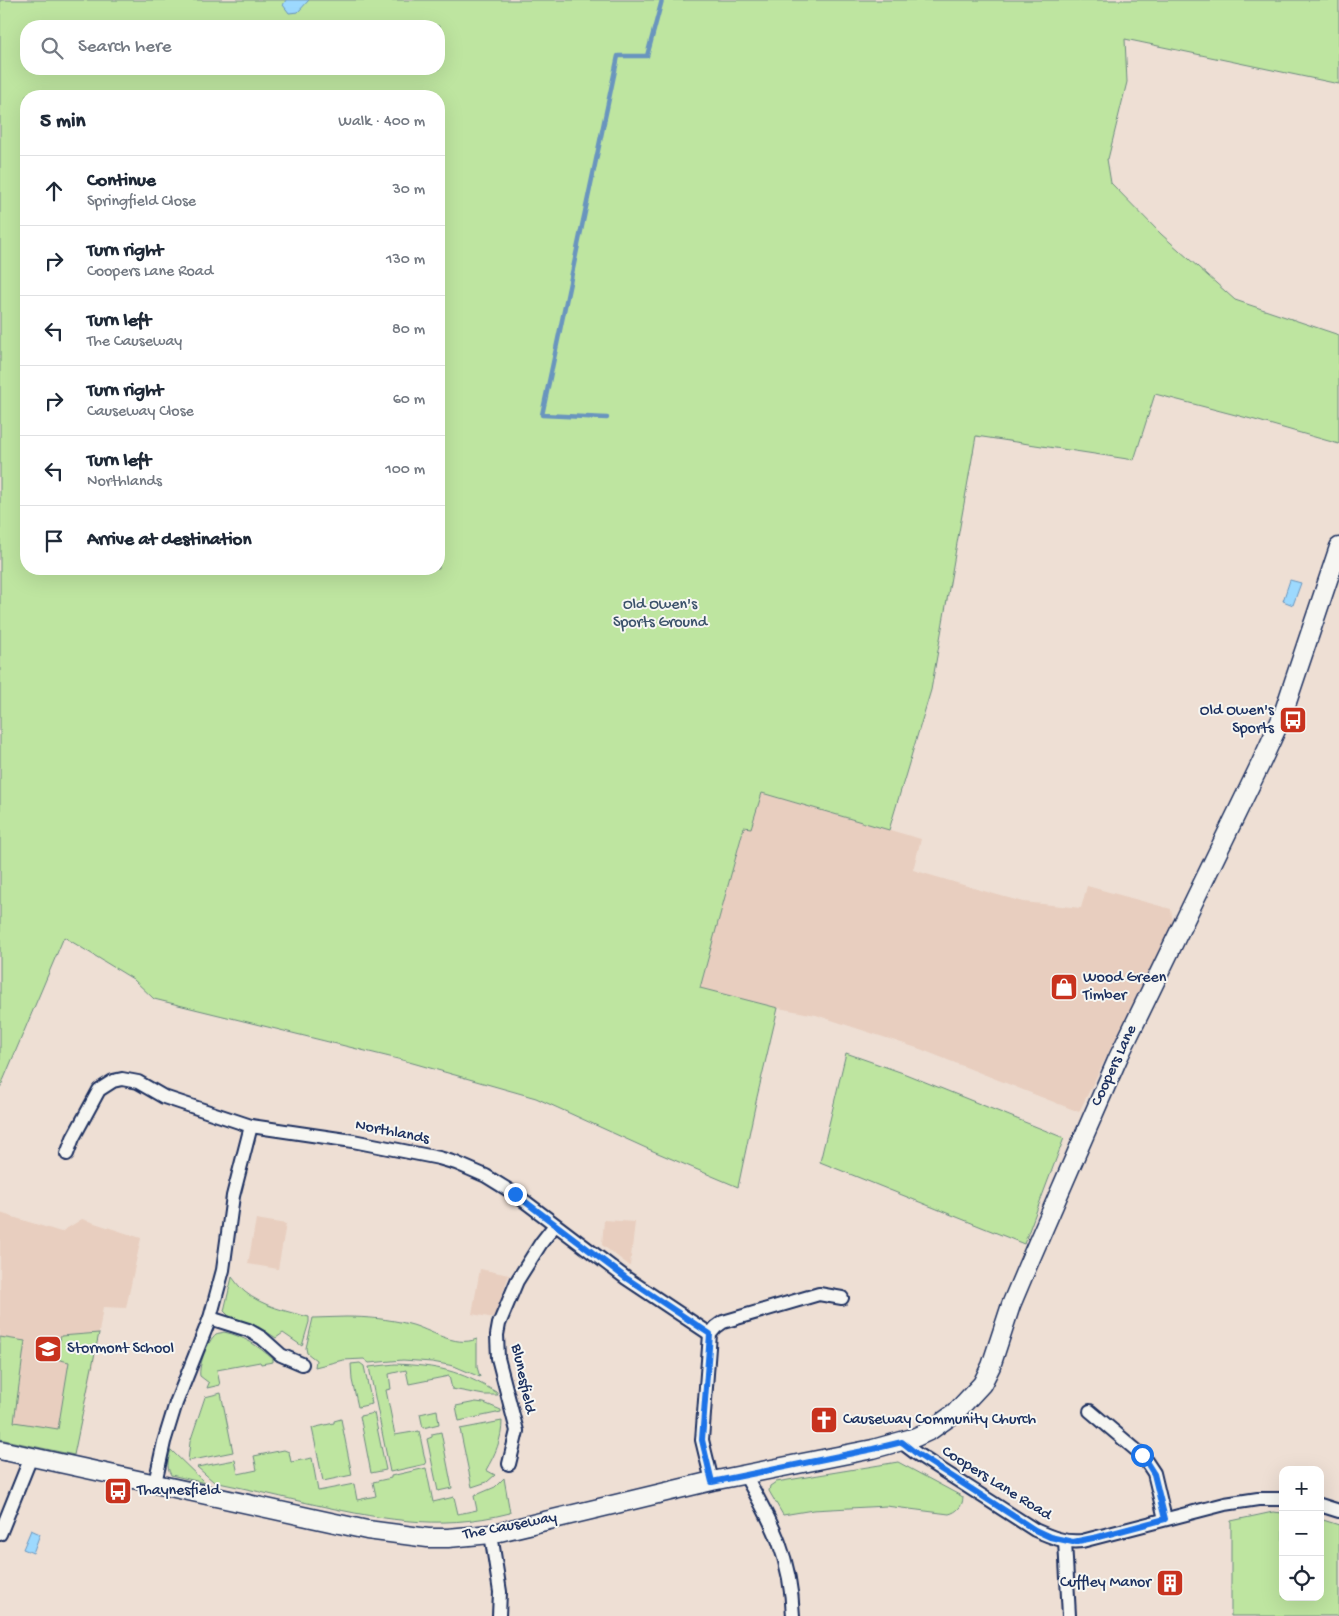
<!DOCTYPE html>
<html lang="en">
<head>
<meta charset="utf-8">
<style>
  :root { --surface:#fff; --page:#f6f6f7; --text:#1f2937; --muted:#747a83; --line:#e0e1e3 }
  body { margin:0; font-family:"Gochi Hand",sans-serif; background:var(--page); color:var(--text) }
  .controls { position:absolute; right:15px; bottom:15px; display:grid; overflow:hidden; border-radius:10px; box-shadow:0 5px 20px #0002 }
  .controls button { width:45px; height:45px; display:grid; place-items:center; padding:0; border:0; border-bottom:1px solid var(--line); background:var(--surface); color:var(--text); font:25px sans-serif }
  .stop { position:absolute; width:15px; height:15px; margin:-11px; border:4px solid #1a73e8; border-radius:50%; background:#fff }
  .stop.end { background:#1a73e8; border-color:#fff; box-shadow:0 1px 5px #0008 }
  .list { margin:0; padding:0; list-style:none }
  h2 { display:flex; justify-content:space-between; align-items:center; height:65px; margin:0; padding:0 20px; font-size:21px }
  h2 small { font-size:16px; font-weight:400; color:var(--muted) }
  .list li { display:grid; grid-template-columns:32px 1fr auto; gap:15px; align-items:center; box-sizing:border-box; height:70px; padding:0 20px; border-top:1px solid var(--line) }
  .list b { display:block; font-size:19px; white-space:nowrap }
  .list p { margin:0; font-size:16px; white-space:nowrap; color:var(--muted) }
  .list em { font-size:16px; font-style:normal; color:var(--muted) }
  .icon { flex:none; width:28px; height:28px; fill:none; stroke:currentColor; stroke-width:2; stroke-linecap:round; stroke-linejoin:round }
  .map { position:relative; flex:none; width:1339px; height:1616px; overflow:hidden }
  .search { position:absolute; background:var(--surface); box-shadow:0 5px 20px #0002; left:20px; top:20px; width:425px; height:55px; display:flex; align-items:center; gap:12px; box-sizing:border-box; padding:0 18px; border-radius:20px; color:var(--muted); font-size:19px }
  .panel { position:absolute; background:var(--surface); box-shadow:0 5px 20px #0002; left:20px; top:90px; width:425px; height:485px; border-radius:20px }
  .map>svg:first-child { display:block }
  .built { fill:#e8cebf }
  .green { fill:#bee5a0; stroke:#6c8a7f; fill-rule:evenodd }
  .water { fill:#9dd9fe; stroke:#6995be }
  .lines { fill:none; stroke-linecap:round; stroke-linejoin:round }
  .stream { stroke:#6995be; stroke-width:4.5 }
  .street-casing { stroke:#1b2f5e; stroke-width:16 }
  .secondary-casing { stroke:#1b2f5e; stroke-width:21 }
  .street { stroke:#f6f6f2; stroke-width:12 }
  .secondary { stroke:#f6f6f2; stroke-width:18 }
  .route { stroke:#1a73e8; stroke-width:6 }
  .labels { text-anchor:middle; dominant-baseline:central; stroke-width:4; stroke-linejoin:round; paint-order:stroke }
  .park-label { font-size:16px; fill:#3c536b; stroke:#f6f6f2 }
  .poi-label { font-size:16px; fill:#1b2f5e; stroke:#f6f6f2; text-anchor:start }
  .street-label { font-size:16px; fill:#1b2f5e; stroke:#f6f6f2 }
</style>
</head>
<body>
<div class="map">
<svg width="1339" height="1616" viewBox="0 0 1339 1616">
  <rect width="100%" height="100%" fill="#eedfd4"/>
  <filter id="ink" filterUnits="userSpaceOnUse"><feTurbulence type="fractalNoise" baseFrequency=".02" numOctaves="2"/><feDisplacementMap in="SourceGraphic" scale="10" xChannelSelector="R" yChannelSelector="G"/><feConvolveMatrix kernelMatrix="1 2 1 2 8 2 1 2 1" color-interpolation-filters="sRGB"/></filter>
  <g filter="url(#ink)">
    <g class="built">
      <polygon points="761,793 921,839 913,870 994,894 1023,902 1081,908 1087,886 1171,909 1173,923 1079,1112 920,1049 816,1015 778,1008 700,988 744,827 751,828"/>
      <polygon points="0,1213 61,1232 82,1219 141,1238 126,1308 103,1307 94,1364 74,1455 0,1439"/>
      <polygon points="256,1219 286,1224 278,1269 248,1264"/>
      <polygon points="604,1220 635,1222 630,1266 602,1245"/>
      <polygon points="480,1269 509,1275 494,1318 472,1314"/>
    </g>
    <g class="green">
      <path d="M0,0H1339V84L1125,39L1127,82L1108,159H1107L1111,183L1161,234L1235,300L1339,335V444L1255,420L1155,394L1134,460L976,436L931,690L889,830L762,793L751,828L744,827L700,988L778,1008L757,1097L738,1187L646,1148L536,1098L402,1060L154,999L133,979L64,937L0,1088ZM26,26H439V69H26ZM26,96H439V569H26Z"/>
      <polygon points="846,1053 903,1073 1064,1138 1024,1244 820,1162"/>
      <path d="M232,1277C236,1282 240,1288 245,1292C262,1306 288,1312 309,1317V1322L302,1346L283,1333L276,1338L259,1327L229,1316L224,1311Z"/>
      <path d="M346,1317C367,1317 389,1319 409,1324C430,1329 454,1348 477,1339V1367L480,1377L454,1366L432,1362L403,1360L369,1363L364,1359L343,1360L315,1367L316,1360L307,1353L306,1348L313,1318Z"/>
      <path d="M224,1332C244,1336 258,1346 273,1359V1362L261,1364L260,1362L217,1370L220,1385L207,1388L209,1383L200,1376C198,1366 208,1340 216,1334C218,1333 222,1333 224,1332Z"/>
      <polygon points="99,1333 74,1455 0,1439 0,1337 25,1341 14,1422 58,1429 69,1362 56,1359 61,1336"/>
      <polygon points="360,1363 364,1366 372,1404 358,1407 352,1380 351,1364"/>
      <path d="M395,1364C439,1366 458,1370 496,1392L498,1395H484L452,1389L449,1376L409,1384L406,1370L389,1374L391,1389L386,1390L395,1435L419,1431L426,1464L390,1472L369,1367Z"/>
      <polygon points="221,1393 233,1452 188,1461 190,1442 205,1397"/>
      <polygon points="476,1402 484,1403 501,1410 501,1412 459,1421 456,1406"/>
      <polygon points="437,1410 439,1424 423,1428 420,1414"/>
      <polygon points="374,1413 386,1470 371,1473 360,1416"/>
      <polygon points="341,1419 352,1475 323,1481 312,1428 334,1423 334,1421"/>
      <path d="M502,1421C502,1439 495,1455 486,1470L495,1475L487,1482L472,1487L460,1429Z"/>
      <polygon points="441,1432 452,1488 438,1491 427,1439 432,1437 432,1434"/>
      <path d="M171,1450L205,1483L171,1475C166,1466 168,1460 171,1450Z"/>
      <path d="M284,1450L289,1452L291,1462L312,1458L318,1491L354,1484L357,1500L376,1496L373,1482L391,1478V1476L426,1468L433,1502L454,1497L458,1514L477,1510L474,1496L495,1487L504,1478L510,1513C436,1532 376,1518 303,1502C273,1495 244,1488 214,1482L197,1467L235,1460L238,1474L257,1470L254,1456Z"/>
      <path d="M898,1462L963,1497C963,1506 957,1512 949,1514L886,1506L813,1510L783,1515L769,1491L770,1486L776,1482Z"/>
      <polygon points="1273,1512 1283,1513 1283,1597 1320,1597 1320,1519 1339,1525 1339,1616 1231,1616 1231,1521"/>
    </g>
    <g class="water">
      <polygon points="286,0 309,0 298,12 289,13 283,5"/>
      <polygon points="1290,580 1301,583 1293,605 1283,601"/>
      <polygon points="31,1530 40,1534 33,1553 23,1549"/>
    </g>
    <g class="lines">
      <polyline class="stream" points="607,418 542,415 618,56 647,56 662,0"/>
      <g class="street-casing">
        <g id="street">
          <polyline points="67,1154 73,1138 99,1090 113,1081 122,1079 138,1082 164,1097 251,1126 353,1141 439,1158 456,1163 486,1176 515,1194 626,1278 710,1334"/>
          <polyline points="210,1318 248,1330 262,1338 281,1355 302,1364"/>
          <polyline points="1090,1411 1142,1455 1154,1473 1165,1519"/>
          <path d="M901,1442L917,1454L1035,1530C1051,1537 1065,1543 1082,1541L1225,1504L1258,1499H1283"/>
          <polyline points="509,1464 517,1431 498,1358 497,1335 499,1324 517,1281 541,1243 555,1225"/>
          <path d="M745,1475C773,1524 791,1557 793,1616"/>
          <polyline points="712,1481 702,1440 710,1334 716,1327 723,1322 819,1294 842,1298"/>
          <polyline points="155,1483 164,1442 176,1403 210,1318 223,1270 233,1196 251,1126"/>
          <polyline points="1320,1505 1339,1511"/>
          <polyline points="0,1534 31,1457"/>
          <polyline points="491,1534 500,1592 499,1616"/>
          <polyline points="1065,1541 1069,1616"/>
        </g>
      </g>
      <g class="secondary-casing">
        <polyline id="secondary" points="0,1450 367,1530 428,1538 448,1538 491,1534 712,1481 873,1449 916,1437 931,1430 955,1413 982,1384 991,1366 1011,1305 1027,1267 1118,1058 1260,765 1282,717 1339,547"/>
      </g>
      <use href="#street" class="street"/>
      <use href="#secondary" class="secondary"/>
    </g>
  </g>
  <g class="lines" filter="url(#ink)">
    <polyline class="route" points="515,1194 626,1278 710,1334 702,1440 712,1482 873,1449 902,1442 917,1454 1035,1530 1050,1537 1073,1542 1098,1537 1165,1519 1154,1474 1142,1455"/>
  </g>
  <defs>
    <g id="bus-square" transform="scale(1.4375)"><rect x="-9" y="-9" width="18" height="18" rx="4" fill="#c8321e" stroke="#f6f6f2"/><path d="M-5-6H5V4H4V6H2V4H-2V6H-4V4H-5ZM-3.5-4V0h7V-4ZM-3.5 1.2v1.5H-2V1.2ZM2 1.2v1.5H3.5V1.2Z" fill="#fff"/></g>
    <g id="shop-square" transform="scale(1.4375)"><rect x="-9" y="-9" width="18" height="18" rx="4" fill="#c8321e" stroke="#f6f6f2"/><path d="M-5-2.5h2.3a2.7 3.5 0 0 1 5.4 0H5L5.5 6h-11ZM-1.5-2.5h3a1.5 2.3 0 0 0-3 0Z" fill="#fff"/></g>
    <g id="school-square" transform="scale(1.4375)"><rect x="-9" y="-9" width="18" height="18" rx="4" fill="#c8321e" stroke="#f6f6f2"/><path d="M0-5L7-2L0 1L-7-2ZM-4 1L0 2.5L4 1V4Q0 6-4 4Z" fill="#fff"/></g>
    <g id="church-square" transform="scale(1.4375)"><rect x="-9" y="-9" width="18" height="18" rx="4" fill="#c8321e" stroke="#f6f6f2"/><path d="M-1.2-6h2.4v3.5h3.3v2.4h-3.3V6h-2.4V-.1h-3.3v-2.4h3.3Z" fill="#fff"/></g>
    <g id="building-square" transform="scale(1.4375)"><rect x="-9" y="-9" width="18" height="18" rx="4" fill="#c8321e" stroke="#f6f6f2"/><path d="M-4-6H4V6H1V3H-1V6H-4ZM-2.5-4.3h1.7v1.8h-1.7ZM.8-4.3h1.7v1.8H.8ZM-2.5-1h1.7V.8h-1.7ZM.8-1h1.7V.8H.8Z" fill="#fff"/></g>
  </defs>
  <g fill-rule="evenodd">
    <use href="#bus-square" x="1293" y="720"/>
    <use href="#shop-square" x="1064" y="987"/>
    <use href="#school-square" x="48" y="1349"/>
    <use href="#church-square" x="824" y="1420"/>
    <use href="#bus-square" x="118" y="1491"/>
    <use href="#building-square" x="1170" y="1583"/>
  </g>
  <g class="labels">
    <g class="park-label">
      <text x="660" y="605">Old Owen's<tspan x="660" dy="18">Sports Ground</tspan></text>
    </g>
    <g class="poi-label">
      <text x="1274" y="711" text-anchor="end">Old Owen's<tspan x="1274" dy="18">Sports</tspan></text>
      <text x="1083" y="978">Wood Green<tspan x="1083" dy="18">Timber</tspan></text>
      <text x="67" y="1349">Stormont School</text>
      <text x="843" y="1420">Causeway Community Church</text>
      <text x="137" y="1491">Thaynesfield</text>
      <text x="1151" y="1583" text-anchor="end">Cuffley Manor</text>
    </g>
    <g class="street-label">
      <text transform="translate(1115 1066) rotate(-65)">Coopers Lane</text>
      <text transform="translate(392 1133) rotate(11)">Northlands</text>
      <text transform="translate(522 1379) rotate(78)">Blunesfield</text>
      <text transform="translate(996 1484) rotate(32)">Coopers Lane Road</text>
      <text transform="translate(510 1527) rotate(-11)">The Causeway</text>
    </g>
  </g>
</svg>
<div class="controls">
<button>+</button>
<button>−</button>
<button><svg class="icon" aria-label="locate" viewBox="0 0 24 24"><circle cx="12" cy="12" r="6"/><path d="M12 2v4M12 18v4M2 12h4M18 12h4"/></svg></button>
</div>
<div class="stop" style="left:1142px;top:1455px"></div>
<div class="stop end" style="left:515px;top:1194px"></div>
<div class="search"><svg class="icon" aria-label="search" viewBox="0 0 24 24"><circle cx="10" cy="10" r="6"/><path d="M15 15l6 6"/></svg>Search here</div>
<section class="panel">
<h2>5 min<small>Walk · 400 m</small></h2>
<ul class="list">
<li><svg class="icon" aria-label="ahead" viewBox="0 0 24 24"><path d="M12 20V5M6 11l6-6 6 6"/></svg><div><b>Continue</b><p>Springfield Close</p></div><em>30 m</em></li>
<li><svg class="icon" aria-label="right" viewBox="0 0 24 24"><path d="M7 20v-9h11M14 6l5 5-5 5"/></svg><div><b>Turn right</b><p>Coopers Lane Road</p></div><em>130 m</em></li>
<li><svg class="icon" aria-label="left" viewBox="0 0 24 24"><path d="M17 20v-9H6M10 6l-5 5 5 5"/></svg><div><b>Turn left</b><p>The Causeway</p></div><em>80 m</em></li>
<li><svg class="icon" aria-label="right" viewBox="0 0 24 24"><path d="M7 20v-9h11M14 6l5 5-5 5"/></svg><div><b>Turn right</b><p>Causeway Close</p></div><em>60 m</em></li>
<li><svg class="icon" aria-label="left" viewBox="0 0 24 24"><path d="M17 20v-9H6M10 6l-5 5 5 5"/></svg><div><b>Turn left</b><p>Northlands</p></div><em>100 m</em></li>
<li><svg class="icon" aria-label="arrive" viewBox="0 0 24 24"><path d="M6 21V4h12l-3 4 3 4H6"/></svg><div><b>Arrive at destination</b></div></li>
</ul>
</section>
</div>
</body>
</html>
